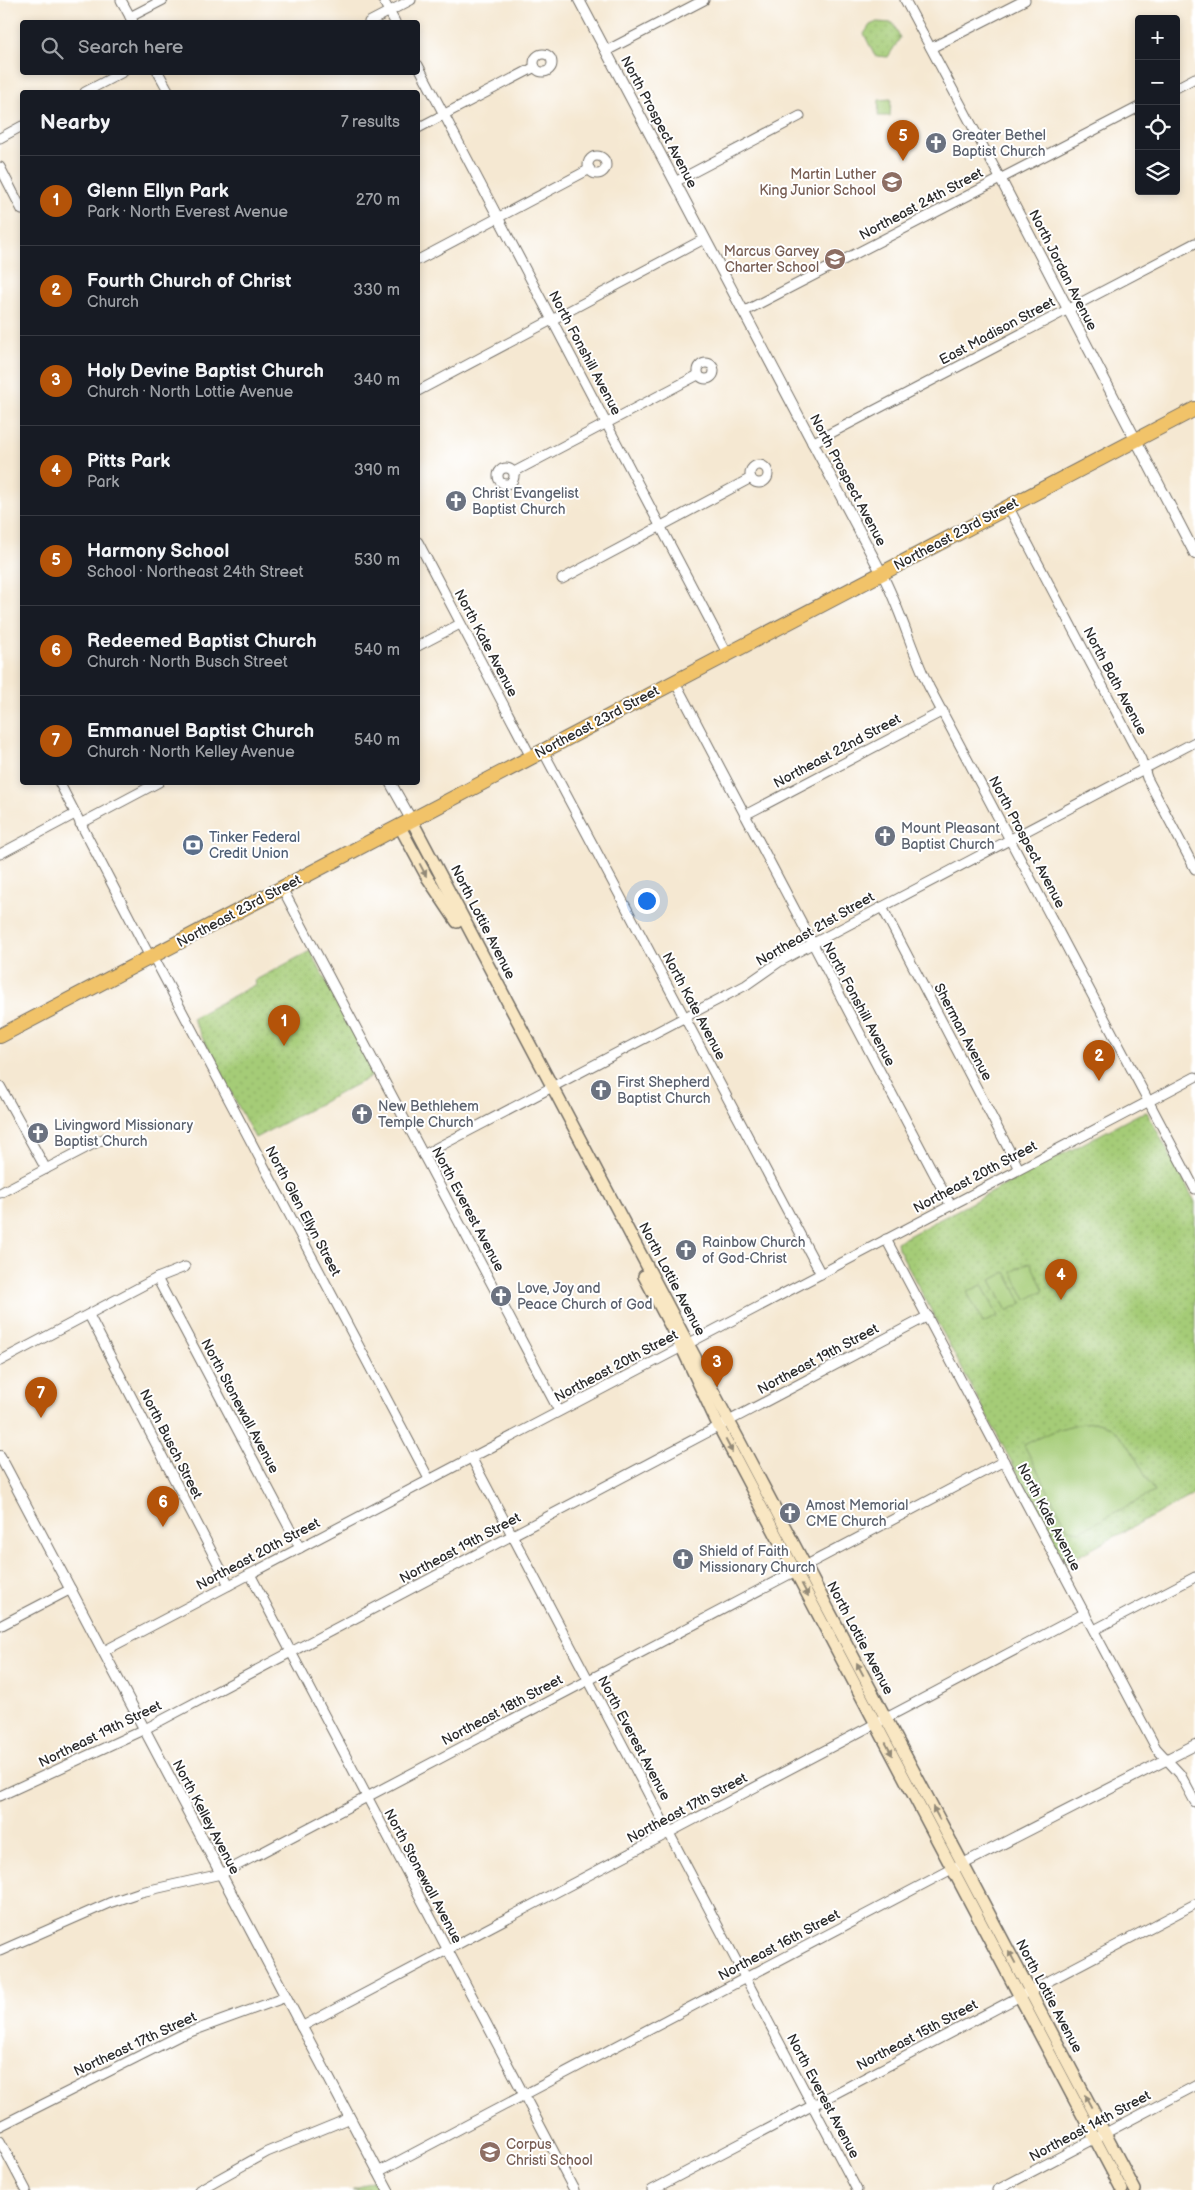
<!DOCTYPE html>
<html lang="en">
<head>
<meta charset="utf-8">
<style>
  :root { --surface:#171b24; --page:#20242c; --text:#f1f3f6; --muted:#9ea1a6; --line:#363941; --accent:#b45309 }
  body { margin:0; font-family:"Balsamiq Sans",sans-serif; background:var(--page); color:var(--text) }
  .controls { position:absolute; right:15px; top:15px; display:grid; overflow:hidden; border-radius:5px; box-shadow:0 2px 8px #0003 }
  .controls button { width:45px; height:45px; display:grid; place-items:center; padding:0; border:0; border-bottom:1px solid var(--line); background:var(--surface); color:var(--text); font:25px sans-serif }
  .you { position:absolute; left:646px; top:900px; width:18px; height:18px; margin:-12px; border:4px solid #fff; border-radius:50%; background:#1a73e8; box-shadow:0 0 0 8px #1a73e833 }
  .badge { display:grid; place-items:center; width:32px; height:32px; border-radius:50%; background:var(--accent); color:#fff; font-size:16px; font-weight:700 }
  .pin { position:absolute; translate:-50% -41px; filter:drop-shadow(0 1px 2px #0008) }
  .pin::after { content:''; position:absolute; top:26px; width:18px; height:15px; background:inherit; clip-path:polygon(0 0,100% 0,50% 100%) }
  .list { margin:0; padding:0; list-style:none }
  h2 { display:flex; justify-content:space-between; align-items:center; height:65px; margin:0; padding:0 20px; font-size:21px }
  h2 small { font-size:16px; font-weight:400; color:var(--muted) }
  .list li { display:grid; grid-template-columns:32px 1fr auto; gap:15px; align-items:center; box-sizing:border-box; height:90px; padding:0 20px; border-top:1px solid var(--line) }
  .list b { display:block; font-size:19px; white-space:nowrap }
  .list p { margin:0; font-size:16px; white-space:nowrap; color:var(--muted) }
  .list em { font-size:16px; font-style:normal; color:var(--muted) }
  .icon { flex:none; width:28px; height:28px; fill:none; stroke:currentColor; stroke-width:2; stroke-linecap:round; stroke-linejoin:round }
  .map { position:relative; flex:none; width:1195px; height:2190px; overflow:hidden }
  .search { position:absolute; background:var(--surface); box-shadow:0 2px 8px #0003; left:20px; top:20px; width:400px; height:55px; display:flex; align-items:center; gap:12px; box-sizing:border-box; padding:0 18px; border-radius:5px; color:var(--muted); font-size:19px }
  .panel { position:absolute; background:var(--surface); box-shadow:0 2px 8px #0003; left:20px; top:90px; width:400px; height:695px; border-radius:5px }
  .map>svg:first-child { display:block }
  .grass { fill:url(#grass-tufts); stroke:#687c51 }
  .park { fill:url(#park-dots); stroke:#687c51 }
  .pitch { fill:#a5cc77; stroke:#687c51 }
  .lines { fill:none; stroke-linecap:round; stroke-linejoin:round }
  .minor-casing { stroke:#726d65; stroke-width:11 }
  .tertiary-casing { stroke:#726d65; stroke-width:12 }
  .secondary-casing { stroke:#726d65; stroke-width:14 }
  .primary-casing { stroke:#726d65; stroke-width:16 }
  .minor { stroke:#fff; stroke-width:9 }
  .tertiary { stroke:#fff; stroke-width:10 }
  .secondary { stroke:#f9e7c3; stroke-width:11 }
  .primary { stroke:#f1c369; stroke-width:14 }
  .oneway { fill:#928977 }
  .labels { text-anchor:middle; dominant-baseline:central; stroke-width:4; stroke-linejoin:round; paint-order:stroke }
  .street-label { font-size:14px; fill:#2b2b2b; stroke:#fff }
  .worship-label { font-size:14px; fill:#5b616d; stroke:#fff; text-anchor:start }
  .education-label { font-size:14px; fill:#785e54; stroke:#fff; text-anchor:end }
  .service-label { font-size:14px; fill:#4e5e75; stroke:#fff; text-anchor:start }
</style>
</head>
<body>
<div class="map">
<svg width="1195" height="2190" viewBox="0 0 1195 2190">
  <defs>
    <pattern id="grass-tufts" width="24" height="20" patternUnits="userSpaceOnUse" patternTransform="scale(1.25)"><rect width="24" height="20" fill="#a5cc77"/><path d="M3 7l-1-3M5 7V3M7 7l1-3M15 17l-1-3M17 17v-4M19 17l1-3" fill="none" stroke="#8eaf67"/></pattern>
    <pattern id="park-dots" width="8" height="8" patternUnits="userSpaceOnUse" patternTransform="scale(1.25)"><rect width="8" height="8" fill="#a5cc77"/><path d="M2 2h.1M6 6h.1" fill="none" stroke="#8eaf67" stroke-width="1.8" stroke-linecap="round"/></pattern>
  </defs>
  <rect width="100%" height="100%" fill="#fff"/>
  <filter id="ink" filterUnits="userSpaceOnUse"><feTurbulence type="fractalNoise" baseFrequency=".02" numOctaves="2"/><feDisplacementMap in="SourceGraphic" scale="10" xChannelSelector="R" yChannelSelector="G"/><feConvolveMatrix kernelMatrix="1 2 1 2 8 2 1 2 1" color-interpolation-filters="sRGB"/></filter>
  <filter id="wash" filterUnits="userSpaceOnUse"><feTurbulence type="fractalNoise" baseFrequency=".0096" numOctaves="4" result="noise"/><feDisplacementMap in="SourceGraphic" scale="20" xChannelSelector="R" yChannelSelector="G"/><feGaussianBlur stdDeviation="1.12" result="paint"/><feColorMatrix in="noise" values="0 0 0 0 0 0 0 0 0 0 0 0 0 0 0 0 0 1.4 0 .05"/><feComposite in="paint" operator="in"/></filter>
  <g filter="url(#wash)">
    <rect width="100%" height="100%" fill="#f5e8d2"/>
    <polygon class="grass" points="891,99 890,116 878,116 879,100"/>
    <g class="park">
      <polygon points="877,22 893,23 900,38 888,57 875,56 864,34 870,25"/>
      <polygon points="310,951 376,1074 255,1138 192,1018 256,984 254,981"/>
      <polygon points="1147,1112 1195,1202 1195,1494 1065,1563 898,1248 897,1242 1139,1114"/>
      <polygon points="375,2179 381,2190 353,2190"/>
    </g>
    <g class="pitch">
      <polygon points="1030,1262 1044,1290 1026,1300 1012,1272"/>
      <polygon points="1006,1272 1022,1303 1007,1311 991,1280"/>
      <polygon points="982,1285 998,1316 983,1323 967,1292"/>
      <path d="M1094,1422L1111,1427L1129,1446L1154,1492L1080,1531L1068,1529L1024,1445C1047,1433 1068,1424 1094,1422Z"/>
    </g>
  </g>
  <g filter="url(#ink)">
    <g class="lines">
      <g class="minor-casing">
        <g id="minor">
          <polyline points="121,0 133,22"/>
          <polyline points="383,0 395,22"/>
          <polyline points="905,0 1000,178"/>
          <polyline points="130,17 163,0"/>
          <polyline points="369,22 411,0"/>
          <polyline points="931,48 1025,0"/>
          <polyline points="606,51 704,0"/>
          <circle cx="543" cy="63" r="9"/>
          <polyline points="418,65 728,655"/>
          <polyline points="158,72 169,92"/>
          <polyline points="1176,88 1195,78"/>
          <polyline points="85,92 123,72"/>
          <polyline points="418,128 535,67"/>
          <polyline points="0,138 22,126"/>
          <circle cx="597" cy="165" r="9"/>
          <polyline points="0,167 22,210"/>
          <polyline points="675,182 800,116"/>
          <polyline points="418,260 590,169"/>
          <polyline points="743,312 1139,107"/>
          <circle cx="706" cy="371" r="8"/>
          <polyline points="418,391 704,239"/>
          <polyline points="812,443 1195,243"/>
          <circle cx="759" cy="474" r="9"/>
          <circle cx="506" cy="476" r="8"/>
          <polyline points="514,472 698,375"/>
          <polyline points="1008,506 1141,759 1147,778 1195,869"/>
          <polyline points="418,542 531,757"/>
          <path d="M882,574C901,610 911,650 929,687L1195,1189"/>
          <polyline points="562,579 751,478"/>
          <polyline points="418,646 460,624"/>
          <polyline points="675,682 951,1206"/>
          <polyline points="543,751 821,1274"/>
          <polyline points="59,782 150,957"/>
          <polyline points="745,815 943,711"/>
          <polyline points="80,824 159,782"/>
          <polyline points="0,854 75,814"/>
          <polyline points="282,888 559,1411"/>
          <polyline points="882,907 1019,1169"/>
          <polyline points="153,956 429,1479"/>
          <polyline points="0,1086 46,1169"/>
          <polyline points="423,1155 746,985 779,962 812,944 1195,742"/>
          <polyline points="0,1193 105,1138"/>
          <polyline points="886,1239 1156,1748 1180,1774 1195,1802"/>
          <polyline points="157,1278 300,1548"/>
          <polyline points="89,1315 229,1585"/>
          <polyline points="0,1361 157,1278 185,1267"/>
          <polyline points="471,1457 857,2190"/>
          <polyline points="250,1574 574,2190"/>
          <polyline points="0,1626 71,1589"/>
          <polyline points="1094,1630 1195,1577"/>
          <polyline points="104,1651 1195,1077"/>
          <polyline points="0,1796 145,1729 928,1316"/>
          <polyline points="0,1951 109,1903 141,1892 221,1874 1004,1461"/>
          <polyline points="301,2027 1085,1613"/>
          <polyline points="0,2126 179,2036 286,1997"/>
          <polyline points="0,2141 26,2190"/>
          <polyline points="378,2172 952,1869"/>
          <polyline points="199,2190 267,2152 350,2118"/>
          <polyline points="652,2190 1195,1904"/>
          <polyline points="997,2190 1195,2086"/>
        </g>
      </g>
      <g class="tertiary-casing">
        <g id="tertiary">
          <polyline points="579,0 882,574"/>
          <polyline points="1000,178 1195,554"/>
          <polyline points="390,782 412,821"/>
          <polyline points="0,1456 388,2190"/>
          <polyline points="955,1868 1195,1745"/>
        </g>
      </g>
      <g class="secondary-casing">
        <g id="secondary">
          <polyline points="412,821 1135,2190"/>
          <polyline points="400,827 427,877 457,922"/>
          <polyline points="644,1276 682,1348 719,1427 1122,2190"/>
        </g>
      </g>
      <g class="primary-casing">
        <polyline id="primary" points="0,1036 1195,409"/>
      </g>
      <use href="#minor" class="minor"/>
      <use href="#tertiary" class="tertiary"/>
      <use href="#secondary" class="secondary"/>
      <use href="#primary" class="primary"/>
    </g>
    <defs><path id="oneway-solid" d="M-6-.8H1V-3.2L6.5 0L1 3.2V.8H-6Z" transform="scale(1.25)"/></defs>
    <g class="oneway">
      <use href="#oneway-solid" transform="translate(423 870) rotate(62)"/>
      <use href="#oneway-solid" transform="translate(729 1446) rotate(62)"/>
      <use href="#oneway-solid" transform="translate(805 1590) rotate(62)"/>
      <use href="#oneway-solid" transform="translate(860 1669) rotate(-118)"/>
      <use href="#oneway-solid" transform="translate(889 1749) rotate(62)"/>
      <use href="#oneway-solid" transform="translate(936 1813) rotate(-118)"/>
      <use href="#oneway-solid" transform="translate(1012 1957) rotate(-118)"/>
      <use href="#oneway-solid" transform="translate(1088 2101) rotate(-118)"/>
    </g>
  </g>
  <defs>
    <g id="church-disc" transform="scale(1.125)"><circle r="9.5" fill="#6b7280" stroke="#fff"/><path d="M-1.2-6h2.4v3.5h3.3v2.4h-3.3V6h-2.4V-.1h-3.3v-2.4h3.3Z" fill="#fff"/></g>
    <g id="school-disc" transform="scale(1.125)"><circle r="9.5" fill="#8d6e63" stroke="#fff"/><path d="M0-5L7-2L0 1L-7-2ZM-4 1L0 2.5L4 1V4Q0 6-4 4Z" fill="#fff"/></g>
    <g id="bank-disc" transform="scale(1.125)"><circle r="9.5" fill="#5c6f8a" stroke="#fff"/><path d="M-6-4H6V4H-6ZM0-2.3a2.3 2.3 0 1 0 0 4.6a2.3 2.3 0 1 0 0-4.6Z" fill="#fff"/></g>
  </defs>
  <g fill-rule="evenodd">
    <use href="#church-disc" x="936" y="143"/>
    <use href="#school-disc" x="892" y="182"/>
    <use href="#school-disc" x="835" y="259"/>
    <use href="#church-disc" x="456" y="501"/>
    <use href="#church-disc" x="885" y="836"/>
    <use href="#bank-disc" x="193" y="845"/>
    <use href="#church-disc" x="601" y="1090"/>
    <use href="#church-disc" x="362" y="1114"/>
    <use href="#church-disc" x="38" y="1133"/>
    <use href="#church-disc" x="686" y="1250"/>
    <use href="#church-disc" x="501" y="1296"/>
    <use href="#church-disc" x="790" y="1513"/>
    <use href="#church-disc" x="683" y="1559"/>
    <use href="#school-disc" x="490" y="2152"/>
  </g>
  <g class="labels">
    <g class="street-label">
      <text transform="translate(659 122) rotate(62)">North Prospect Avenue</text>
      <text transform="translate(921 204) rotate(-28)">Northeast 24th Street</text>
      <text transform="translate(1063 270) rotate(63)">North Jordan Avenue</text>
      <text transform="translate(997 331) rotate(-28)">East Madison Street</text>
      <text transform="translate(585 353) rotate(62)">North Fonshill Avenue</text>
      <text transform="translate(848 480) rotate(62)">North Prospect Avenue</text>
      <text transform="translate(956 534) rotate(-28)">Northeast 23rd Street</text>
      <text transform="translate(486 643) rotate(62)">North Kate Avenue</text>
      <text transform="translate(1115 681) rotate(62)">North Bath Avenue</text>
      <text transform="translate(597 722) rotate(-28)">Northeast 23rd Street</text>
      <text transform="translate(837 751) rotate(-28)">Northeast 22nd Street</text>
      <text transform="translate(1027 842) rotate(62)">North Prospect Avenue</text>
      <text transform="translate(239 911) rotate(-28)">Northeast 23rd Street</text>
      <text transform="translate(483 922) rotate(63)">North Lottie Avenue</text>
      <text transform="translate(815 929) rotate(-30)">Northeast 21st Street</text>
      <text transform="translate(859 1004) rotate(62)">North Fonshill Avenue</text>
      <text transform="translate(694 1006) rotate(62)">North Kate Avenue</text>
      <text transform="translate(963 1032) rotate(62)">Sherman Avenue</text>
      <text transform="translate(975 1177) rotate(-28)">Northeast 20th Street</text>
      <text transform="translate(468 1209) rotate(62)">North Everest Avenue</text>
      <text transform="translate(303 1211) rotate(62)">North Glen Ellyn Street</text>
      <text transform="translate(672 1279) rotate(62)">North Lottie Avenue</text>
      <text transform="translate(818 1359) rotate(-28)">Northeast 19th Street</text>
      <text transform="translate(616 1366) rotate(-28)">Northeast 20th Street</text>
      <text transform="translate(240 1406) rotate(62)">North Stonewall Avenue</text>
      <text transform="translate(171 1444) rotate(63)">North Busch Street</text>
      <text transform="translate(1049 1517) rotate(62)">North Kate Avenue</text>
      <text transform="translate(460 1548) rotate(-28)">Northeast 19th Street</text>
      <text transform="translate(258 1554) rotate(-28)">Northeast 20th Street</text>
      <text transform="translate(860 1638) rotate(62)">North Lottie Avenue</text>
      <text transform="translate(502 1710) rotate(-28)">Northeast 18th Street</text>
      <text transform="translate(100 1734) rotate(-26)">Northeast 19th Street</text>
      <text transform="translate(634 1738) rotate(62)">North Everest Avenue</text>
      <text transform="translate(687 1808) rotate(-28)">Northeast 17th Street</text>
      <text transform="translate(206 1817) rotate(62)">North Kelley Avenue</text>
      <text transform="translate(423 1876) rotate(62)">North Stonewall Avenue</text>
      <text transform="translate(779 1945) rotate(-28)">Northeast 16th Street</text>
      <text transform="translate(1049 1996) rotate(62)">North Lottie Avenue</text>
      <text transform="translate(917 2035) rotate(-28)">Northeast 15th Street</text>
      <text transform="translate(135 2044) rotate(-25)">Northeast 17th Street</text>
      <text transform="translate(823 2096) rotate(62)">North Everest Avenue</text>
      <text transform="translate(1090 2126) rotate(-28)">Northeast 14th Street</text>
    </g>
    <g class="worship-label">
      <text x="952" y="135">Greater Bethel<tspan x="952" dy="16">Baptist Church</tspan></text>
      <text x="472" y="493">Christ Evangelist<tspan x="472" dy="16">Baptist Church</tspan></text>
      <text x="901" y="828">Mount Pleasant<tspan x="901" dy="16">Baptist Church</tspan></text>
      <text x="617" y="1082">First Shepherd<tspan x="617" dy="16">Baptist Church</tspan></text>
      <text x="378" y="1106">New Bethlehem<tspan x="378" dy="16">Temple Church</tspan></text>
      <text x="54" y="1125">Livingword Missionary<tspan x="54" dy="16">Baptist Church</tspan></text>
      <text x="702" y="1242">Rainbow Church<tspan x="702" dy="16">of God-Christ</tspan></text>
      <text x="517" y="1288">Love, Joy and<tspan x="517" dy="16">Peace Church of God</tspan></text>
      <text x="806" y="1505">Amost Memorial<tspan x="806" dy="16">CME Church</tspan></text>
      <text x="699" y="1551">Shield of Faith<tspan x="699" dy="16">Missionary Church</tspan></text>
    </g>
    <g class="education-label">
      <text x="876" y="174">Martin Luther<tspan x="876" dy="16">King Junior School</tspan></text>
      <text x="819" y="251">Marcus Garvey<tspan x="819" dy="16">Charter School</tspan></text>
      <text x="506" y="2144" text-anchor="start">Corpus<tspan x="506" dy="16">Christi School</tspan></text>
    </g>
    <g class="service-label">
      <text x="209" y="837">Tinker Federal<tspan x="209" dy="16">Credit Union</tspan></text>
    </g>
  </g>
</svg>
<div class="controls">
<button>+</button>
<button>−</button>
<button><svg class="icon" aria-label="locate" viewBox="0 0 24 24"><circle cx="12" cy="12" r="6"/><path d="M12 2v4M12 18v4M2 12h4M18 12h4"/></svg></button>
<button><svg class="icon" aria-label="layers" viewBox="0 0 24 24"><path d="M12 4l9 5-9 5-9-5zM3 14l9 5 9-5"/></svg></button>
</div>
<div class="you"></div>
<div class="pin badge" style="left:284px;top:1046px">1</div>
<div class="pin badge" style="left:1099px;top:1081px">2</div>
<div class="pin badge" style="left:717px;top:1387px">3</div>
<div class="pin badge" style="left:1061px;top:1300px">4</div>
<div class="pin badge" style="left:903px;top:161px">5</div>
<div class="pin badge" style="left:163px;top:1527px">6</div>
<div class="pin badge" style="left:41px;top:1418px">7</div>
<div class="search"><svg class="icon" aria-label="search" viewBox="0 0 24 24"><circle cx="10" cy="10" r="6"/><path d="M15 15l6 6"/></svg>Search here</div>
<section class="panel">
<h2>Nearby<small>7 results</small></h2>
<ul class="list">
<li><span class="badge">1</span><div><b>Glenn Ellyn Park</b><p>Park · North Everest Avenue</p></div><em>270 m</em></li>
<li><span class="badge">2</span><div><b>Fourth Church of Christ</b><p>Church</p></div><em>330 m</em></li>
<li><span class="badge">3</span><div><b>Holy Devine Baptist Church</b><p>Church · North Lottie Avenue</p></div><em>340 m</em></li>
<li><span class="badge">4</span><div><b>Pitts Park</b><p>Park</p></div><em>390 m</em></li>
<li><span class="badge">5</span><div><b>Harmony School</b><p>School · Northeast 24th Street</p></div><em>530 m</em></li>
<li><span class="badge">6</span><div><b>Redeemed Baptist Church</b><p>Church · North Busch Street</p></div><em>540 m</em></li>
<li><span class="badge">7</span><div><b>Emmanuel Baptist Church</b><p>Church · North Kelley Avenue</p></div><em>540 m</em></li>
</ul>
</section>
</div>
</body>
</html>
